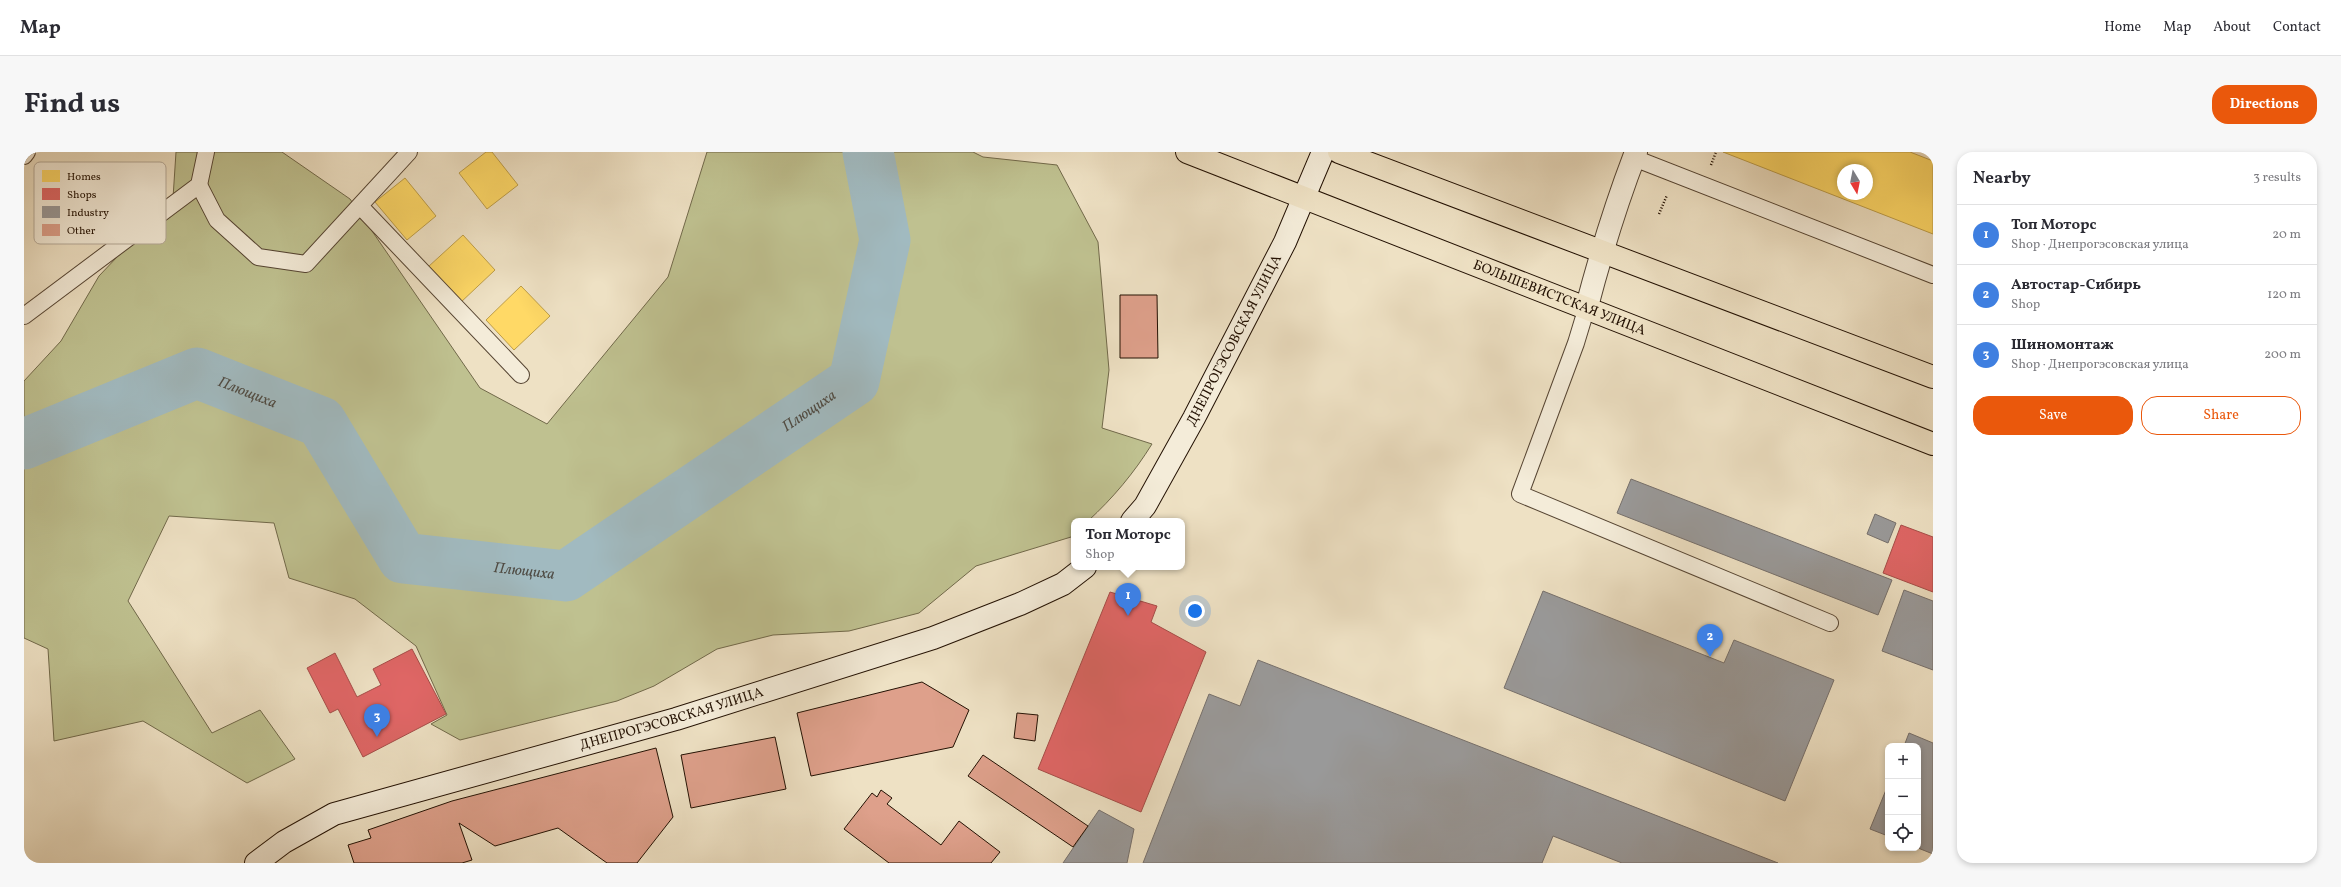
<!DOCTYPE html>
<html lang="en">
<head>
<meta charset="utf-8">
<style>
  :root { --surface:#fff; --page:#f7f7f7; --text:#2b2b33; --muted:#7c7c81; --line:#e1e1e2; --accent:#ea580c }
  body { margin:0; font-family:Vollkorn,serif; background:var(--page); color:var(--text) }
  .controls { position:absolute; right:12px; bottom:12px; display:grid; overflow:hidden; border-radius:8px; box-shadow:0 2px 6px #0003 }
  .controls button { width:36px; height:36px; display:grid; place-items:center; padding:0; border:0; border-bottom:1px solid var(--line); background:var(--surface); color:var(--text); font:20px sans-serif }
  .compass { position:absolute; left:1813px; top:12px; width:36px; height:36px; border-radius:50%; background:var(--surface); box-shadow:0 2px 6px #0003; rotate:170deg }
  .you { position:absolute; left:1171px; top:459px; width:14px; height:14px; margin:-10px; border:3px solid #fff; border-radius:50%; background:#1a73e8; box-shadow:0 0 0 6px #1a73e833 }
  .badge { display:grid; place-items:center; width:26px; height:26px; border-radius:50%; background:var(--accent); color:#fff; font-size:13px; font-weight:700 }
  .pin { position:absolute; translate:-50% -33px; filter:drop-shadow(0 1px 2px #0008) }
  .pin::after { content:''; position:absolute; top:21px; width:14px; height:12px; background:inherit; clip-path:polygon(0 0,100% 0,50% 100%) }
  .popup { position:absolute; left:1047px; top:366px; width:114px; height:52px; box-sizing:border-box; display:grid; place-content:center; border-radius:8px; background:var(--surface); filter:drop-shadow(0 1px 3px #0005); font-size:13px; white-space:nowrap; color:var(--muted) }
  .popup b { font-size:15px; color:var(--text) }
  .popup::after { content:''; position:absolute; left:50%; top:100%; margin-left:-8px; border:8px solid transparent; border-top-color:var(--surface) }
  .list { margin:0; padding:0; list-style:none }
  h2 { display:flex; justify-content:space-between; align-items:center; height:52px; margin:0; padding:0 16px; font-size:17px }
  h2 small { font-size:13px; font-weight:400; color:var(--muted) }
  .list li { display:grid; grid-template-columns:26px 1fr auto; gap:12px; align-items:center; box-sizing:border-box; height:60px; padding:0 16px; border-top:1px solid var(--line) }
  .list b { display:block; font-size:15px; white-space:nowrap }
  .list p { margin:0; font-size:13px; white-space:nowrap; color:var(--muted) }
  .list em { font-size:13px; font-style:normal; color:var(--muted) }
  .actions { display:flex; gap:8px; padding:12px 16px }
  .actions a { flex:1; padding:9px 0; border:1px solid var(--accent); border-radius:16px; text-align:center; font-size:14px; color:var(--accent) }
  .actions .main { background:var(--accent); color:#fff }
  .icon { flex:none; width:22px; height:22px; fill:none; stroke:currentColor; stroke-width:2; stroke-linecap:round; stroke-linejoin:round }
  .map { position:relative; flex:none; width:1909px; height:711px; overflow:hidden; border-radius:16px }
  header { display:flex; align-items:center; gap:24px; box-sizing:border-box; height:56px; padding:0 20px; background:var(--surface); border-bottom:1px solid var(--line) }
  header strong { font-size:19px }
  nav { display:flex; gap:22px; margin-inline-start:auto; font-size:14px }
  .intro { display:flex; align-items:center; justify-content:space-between; box-sizing:border-box; height:96px; padding:0 24px }
  h1 { margin:0; font-size:28px }
  .button { padding:10px 18px; border-radius:16px; background:var(--accent); color:#fff; font-size:14px; font-weight:700 }
  main { display:flex; gap:24px; padding:0 24px }
  aside { flex:1; background:var(--surface); border-radius:16px; box-shadow:0 2px 6px #0003 }
  .map>svg:first-child { display:block }
  .green { fill:#bfc190; stroke:#71694a }
  .homes { fill:#ffd966; stroke:#bd9d48; fill-rule:evenodd }
  .shops { fill:#e06666; stroke:#a74c48 }
  .industry { fill:#999; stroke:#76706c }
  .lines { fill:none; stroke-linecap:round; stroke-linejoin:round }
  .river { stroke:#a1bac0; stroke-width:51 }
  .building { fill:#dea08b; stroke:#231103 }
  .lane-casing { stroke:#564533; stroke-width:18 }
  .street-casing { stroke:#564533; stroke-width:24 }
  .secondary-casing { stroke:#231103; stroke-width:24 }
  .highway-casing { stroke:#231103; stroke-width:24 }
  .path { stroke:#231103; stroke-width:2.5; stroke-dasharray:1 2; stroke-linecap:butt }
  .lane { stroke:#f4ecd9; stroke-width:16 }
  .street { stroke:#f4ecd9; stroke-width:22 }
  .secondary { stroke:#f4ecd9; stroke-width:22 }
  .highway { stroke:#eee1c4; stroke-width:22 }
  .labels { text-anchor:middle; dominant-baseline:central; stroke-width:4; stroke-linejoin:round; paint-order:stroke }
  .street-label { font-size:14px; fill:#231103; stroke:#f4ecd9 }
  .water-label { font-size:15px; font-style:italic; fill:#4f4c45; stroke:#f4ecd9 }
  .key { fill:#f4ecd9; stroke:#b5aa99; stroke-width:1 }
  .key-label { font-size:11px; fill:#231103 }
</style>
</head>
<body>
<header>
<strong>Map</strong>
<nav><a>Home</a><a>Map</a><a>About</a><a>Contact</a></nav>
</header>
<div class="intro"><h1>Find us</h1><a class="button">Directions</a></div>
<main>
<div class="map">
<svg width="1909" height="711" viewBox="0 0 1909 711">
  <rect width="100%" height="100%" fill="#eee1c4"/>
  <filter id="stains"><feTurbulence type="fractalNoise" baseFrequency=".005" numOctaves="4"/><feColorMatrix values="0 0 0 0 .2 0 0 0 0 .09 0 0 0 0 .02 0 0 0 .5 -.17"/></filter>
  <radialGradient id="worn" r=".72"><stop offset=".6" stop-color="#630" stop-opacity="0"/><stop offset="1" stop-color="#630" stop-opacity=".3"/></radialGradient>
  <path class="green" d="M152,0H258L326,47L456,236L523,272L644,125L683,0H949L959,5L1033,13L1074,90L1085,218L1078,276L1128,292C1110,321 1089,346 1064,369H1050V382L1047,385L952,414L895,461L825,479L749,483L693,497L630,534L593,549L436,588L407,572L423,563L392,494L331,447L265,426L250,371L145,364L104,449L188,581L236,558L271,607L223,631L119,569L30,589L24,497L0,486V229L37,189L75,124L149,46Z"/>
  <g class="homes">
    <polygon points="462,0 468,0 494,33 463,57 435,21"/>
    <path d="M1699,0H1886L1909,9V82ZM1819,18H1843V42H1819Z"/>
    <polygon points="381,26 412,64 383,88 351,50"/>
    <polygon points="439,83 471,118 436,151 404,115"/>
    <polygon points="497,134 526,164 490,198 462,168"/>
  </g>
  <g class="shops">
    <polygon points="1877,373 1909,385 1909,440 1859,421"/>
    <polygon points="1086,440 1133,454 1127,470 1182,500 1117,660 1014,617"/>
    <polygon points="388,497 422,562 339,605 314,557 306,561 283,516 311,501 333,545 357,533 349,517"/>
  </g>
  <g class="industry">
    <polygon points="1607,327 1868,428 1854,463 1593,361"/>
    <polygon points="1851,362 1872,371 1864,391 1843,382"/>
    <polygon points="1880,438 1909,449 1909,518 1858,499"/>
    <polygon points="1519,439 1700,511 1710,488 1810,528 1761,649 1480,536"/>
    <polygon points="1234,508 1754,711 1598,711 1529,684 1518,711 1119,711 1185,542 1216,554"/>
    <polygon points="1885,581 1909,591 1909,702 1894,696 1894,594 1880,594"/>
    <polygon points="1864,633 1864,684 1846,677"/>
    <polygon points="1075,658 1110,677 1103,711 1039,711"/>
  </g>
  <g class="lines">
    <path class="river" id="s1" d="M0,292L173,221L297,270L379,406L542,424L830,229L861,88L844,0"/>
  </g>
  <g class="building">
    <polygon points="1096,143 1133,143 1134,206 1096,206"/>
    <polygon points="898,530 945,558 929,595 787,624 773,561"/>
    <polygon points="993,561 1014,563 1011,589 990,586"/>
    <polygon points="751,585 762,637 667,656 657,603"/>
    <polygon points="632,596 649,665 613,711 583,711 534,676 471,694 435,671 448,708 438,711 330,711 324,693 347,686 344,678 428,649"/>
    <polygon points="959,603 1064,674 1049,695 944,624"/>
    <polygon points="857,638 868,646 863,652 917,693 935,669 976,700 967,711 865,711 820,677 848,641 853,645"/>
  </g>
  <g class="lines">
    <g class="lane-casing">
      <g id="lane">
        <polyline points="0,4 3,0"/>
        <polyline points="1610,6 1909,123"/>
        <polyline points="175,33 193,68 234,105 282,112 385,0"/>
        <polyline points="336,54 497,223"/>
        <polyline points="1562,158 1552,191 1496,342 1806,471"/>
        <polyline points="0,164 175,33 182,0"/>
      </g>
    </g>
    <g class="street-casing">
      <path id="street" d="M1562,158C1576,104 1592,52 1612,0"/>
    </g>
    <g class="secondary-casing">
      <g id="secondary">
        <path id="s2" d="M1108,369L1121,354L1170,266L1261,90L1299,0"/>
        <path id="s3" d="M232,711L260,690L310,662L652,567L909,486L996,452L1039,432L1061,415"/>
      </g>
    </g>
    <g class="highway-casing">
      <g id="highway">
        <path id="s4" d="M1163,0L1909,292"/>
        <polyline points="1315,0 1909,225"/>
      </g>
    </g>
    <g class="path">
      <polyline points="1687,13 1692,0"/>
      <polyline points="1635,62 1643,43"/>
    </g>
    <use href="#lane" class="lane"/>
    <use href="#street" class="street"/>
    <use href="#secondary" class="secondary"/>
    <use href="#highway" class="highway"/>
  </g>
  <g class="labels">
    <g class="street-label">
      <text stroke="none"><textPath href="#s4" startOffset="400">БОЛЬШЕВИСТСКАЯ УЛИЦА</textPath></text>
      <text stroke="none"><textPath href="#s2" startOffset="208">ДНЕПРОГЭСОВСКАЯ УЛИЦА</textPath></text>
      <text stroke="none"><textPath href="#s3" startOffset="443">ДНЕПРОГЭСОВСКАЯ УЛИЦА</textPath></text>
    </g>
    <g class="water-label">
      <text stroke="none"><textPath href="#s1" startOffset="241">Плющиха</textPath></text>
      <text stroke="none"><textPath href="#s1" startOffset="937">Плющиха</textPath></text>
      <text stroke="none"><textPath href="#s1" startOffset="601">Плющиха</textPath></text>
    </g>
  </g>
  <rect x="10" y="10" width="132" height="82" rx="6" class="key"/>
  <rect x="18" y="18" width="18" height="12" fill="#ffd966"/>
  <rect x="18" y="36" width="18" height="12" fill="#e06666"/>
  <rect x="18" y="54" width="18" height="12" fill="#999"/>
  <rect x="18" y="72" width="18" height="12" fill="#dea08b"/>
  <g class="key-label">
    <text x="43" y="28">Homes</text>
    <text x="43" y="46">Shops</text>
    <text x="43" y="64">Industry</text>
    <text x="43" y="82">Other</text>
  </g>
  <rect width="100%" height="100%" filter="url(#stains)"/>
  <rect width="100%" height="100%" fill="url(#worn)"/>
</svg>
<div class="controls">
<button>+</button>
<button>−</button>
<button><svg class="icon" aria-label="locate" viewBox="0 0 24 24"><circle cx="12" cy="12" r="6"/><path d="M12 2v4M12 18v4M2 12h4M18 12h4"/></svg></button>
</div>
<svg class="compass" viewBox="-18 -18 36 36"><path d="M0-13l5 13h-10z" fill="#e53935"/><path d="M0 13l5-13h-10z" fill="#7c7c81"/></svg>
<div class="you"></div>
<div class="pin badge" style="left:1104px;top:464px;background:#3f7fe0">1</div>
<div class="popup"><b>Топ Моторс</b>Shop</div>
<div class="pin badge" style="left:1686px;top:505px;background:#3f7fe0">2</div>
<div class="pin badge" style="left:353px;top:585px;background:#3f7fe0">3</div>
</div>
<aside>
<h2>Nearby<small>3 results</small></h2>
<ul class="list">
<li><span class="badge" style="background:#3f7fe0">1</span><div><b>Топ Моторс</b><p>Shop · Днепрогэсовская улица</p></div><em>20 m</em></li>
<li><span class="badge" style="background:#3f7fe0">2</span><div><b>Автостар-Сибирь</b><p>Shop</p></div><em>120 m</em></li>
<li><span class="badge" style="background:#3f7fe0">3</span><div><b>Шиномонтаж</b><p>Shop · Днепрогэсовская улица</p></div><em>200 m</em></li>
</ul>
<div class="actions"><a class="main">Save</a><a>Share</a></div>
</aside>
</main>
</body>
</html>
